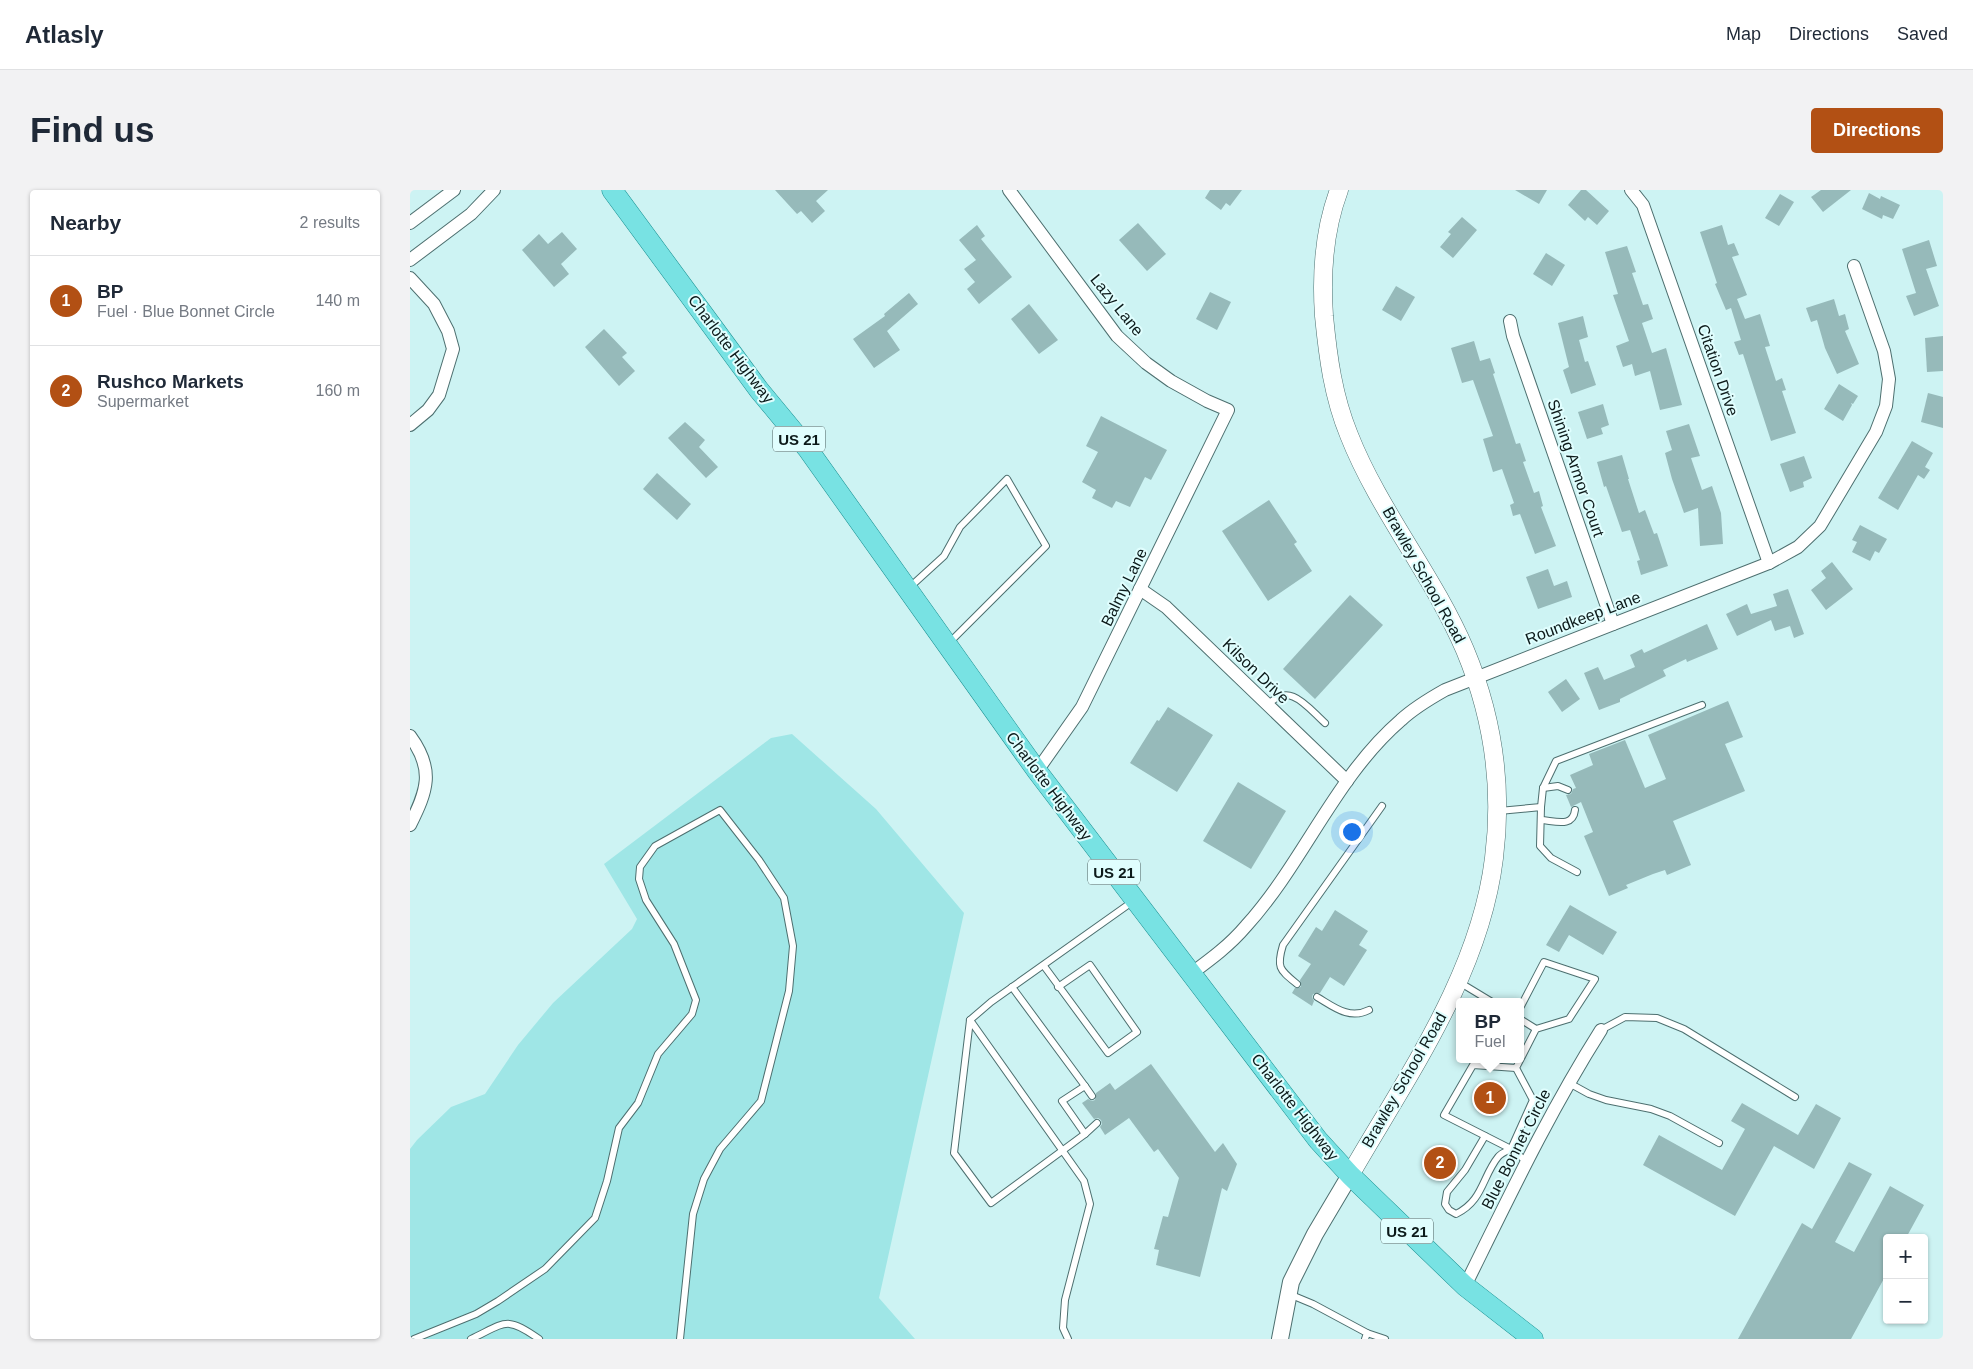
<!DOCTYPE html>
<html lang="en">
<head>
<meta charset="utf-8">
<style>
  :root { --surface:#fff; --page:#f2f2f3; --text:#1f2937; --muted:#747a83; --line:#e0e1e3; --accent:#b25014 }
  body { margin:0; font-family:Helvetica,sans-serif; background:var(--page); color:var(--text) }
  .controls { position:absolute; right:15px; bottom:15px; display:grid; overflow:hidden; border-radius:5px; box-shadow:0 1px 4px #0004 }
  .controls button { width:45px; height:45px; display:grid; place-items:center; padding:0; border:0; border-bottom:1px solid var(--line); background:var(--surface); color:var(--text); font:25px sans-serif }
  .you { position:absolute; left:941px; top:641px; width:18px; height:18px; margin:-12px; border:4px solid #fff; border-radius:50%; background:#1a73e8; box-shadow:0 0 0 8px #1a73e833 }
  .badge { display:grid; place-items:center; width:32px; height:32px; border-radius:50%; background:var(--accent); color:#fff; font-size:16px; font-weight:700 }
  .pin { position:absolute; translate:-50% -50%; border:2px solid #fff; box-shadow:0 1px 5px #0006 }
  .popup { position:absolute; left:1046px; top:808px; width:68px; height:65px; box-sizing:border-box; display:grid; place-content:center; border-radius:5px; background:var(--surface); filter:drop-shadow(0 1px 4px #0005); font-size:16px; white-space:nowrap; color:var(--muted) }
  .popup b { font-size:19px; color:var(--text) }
  .popup::after { content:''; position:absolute; left:50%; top:100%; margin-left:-10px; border:10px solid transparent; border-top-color:var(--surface) }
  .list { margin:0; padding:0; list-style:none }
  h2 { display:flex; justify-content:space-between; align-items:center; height:65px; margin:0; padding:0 20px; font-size:21px }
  h2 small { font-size:16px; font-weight:400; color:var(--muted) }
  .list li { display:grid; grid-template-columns:32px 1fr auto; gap:15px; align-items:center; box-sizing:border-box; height:90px; padding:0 20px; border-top:1px solid var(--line) }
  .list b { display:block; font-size:19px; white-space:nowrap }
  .list p { margin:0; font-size:16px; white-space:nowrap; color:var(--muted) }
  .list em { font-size:16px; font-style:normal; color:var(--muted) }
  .map { position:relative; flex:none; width:1533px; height:1149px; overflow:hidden; border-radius:5px }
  header { display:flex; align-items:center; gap:30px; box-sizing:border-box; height:70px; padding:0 25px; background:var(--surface); border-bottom:1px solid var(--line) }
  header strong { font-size:24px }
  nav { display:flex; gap:28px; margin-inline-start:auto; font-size:18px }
  .intro { display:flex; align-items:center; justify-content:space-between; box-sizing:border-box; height:120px; padding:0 30px }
  h1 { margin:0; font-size:35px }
  .button { padding:12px 22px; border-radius:5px; background:var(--accent); color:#fff; font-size:18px; font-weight:700 }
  main { display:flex; gap:30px; padding:0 30px }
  aside { flex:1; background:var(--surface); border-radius:5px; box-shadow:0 1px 4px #0004 }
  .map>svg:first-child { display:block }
  .green { fill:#9fe6e6 }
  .building { fill:#96baba }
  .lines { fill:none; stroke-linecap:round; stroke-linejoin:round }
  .service-casing { stroke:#4d6f6f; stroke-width:8 }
  .minor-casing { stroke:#4d6f6f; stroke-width:14 }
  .tertiary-casing { stroke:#4d6f6f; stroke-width:18 }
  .secondary-casing { stroke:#4d6f6f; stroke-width:19 }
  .primary-casing { stroke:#188f90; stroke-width:21 }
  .service { stroke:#fff; stroke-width:6 }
  .minor { stroke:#fff; stroke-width:12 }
  .tertiary { stroke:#fff; stroke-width:16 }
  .secondary { stroke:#fff; stroke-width:18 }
  .primary { stroke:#78e2e3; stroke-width:20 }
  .labels { text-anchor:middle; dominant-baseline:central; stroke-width:4; stroke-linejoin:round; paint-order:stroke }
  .shield { fill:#e0fefe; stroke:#4c5e5e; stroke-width:1 }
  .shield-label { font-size:15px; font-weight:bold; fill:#0c1a1a }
  .street-label { font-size:16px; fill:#0c1a1a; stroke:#e0fefe }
</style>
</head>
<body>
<header>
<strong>Atlasly</strong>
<nav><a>Map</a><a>Directions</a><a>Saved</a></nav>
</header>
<div class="intro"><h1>Find us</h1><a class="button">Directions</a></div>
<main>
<aside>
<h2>Nearby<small>2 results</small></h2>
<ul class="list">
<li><span class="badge">1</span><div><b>BP</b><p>Fuel · Blue Bonnet Circle</p></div><em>140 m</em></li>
<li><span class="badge">2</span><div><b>Rushco Markets</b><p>Supermarket</p></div><em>160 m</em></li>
</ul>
</aside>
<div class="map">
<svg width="1533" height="1149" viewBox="0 0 1533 1149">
  <rect width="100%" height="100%" fill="#cdf3f3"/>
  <polygon class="green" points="382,544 466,619 554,723 469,1108 505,1149 0,1149 0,959 7,950 41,917 75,904 108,855 143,813 222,739 227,729 194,674 361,548"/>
  <g class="building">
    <polygon points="365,0 418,0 406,11 415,21 402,33 391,21 387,24"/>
    <polygon points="800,0 832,0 820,16 816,13 811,20 795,8"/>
    <polygon points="1105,0 1137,0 1129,14"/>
    <polygon points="1171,0 1176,0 1199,21 1187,35 1178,27 1175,31 1158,15"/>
    <polygon points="1411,0 1441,0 1413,22 1401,7"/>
    <polygon points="1459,3 1470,9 1471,6 1490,15 1483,29 1473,25 1472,29 1452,19"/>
    <polygon points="1370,4 1384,12 1369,36 1355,28"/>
    <polygon points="1052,27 1067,40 1043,68 1030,57 1041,44 1038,42"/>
    <polygon points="728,33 756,64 737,81 709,50"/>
    <polygon points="567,35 575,46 571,49 602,87 569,114 557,99 565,92 554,79 566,70 549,50"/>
    <polygon points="1312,35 1318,55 1324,53 1329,65 1322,67 1337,105 1327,109 1335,129 1350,124 1360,156 1355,157 1366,191 1372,188 1376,200 1372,201 1386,243 1361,251 1333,164 1329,165 1324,152 1331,150 1321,118 1316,120 1305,94 1307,93 1290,42"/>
    <polygon points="152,42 167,59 151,74 159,84 144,97 112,60 129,44 138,54"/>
    <polygon points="1519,50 1527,76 1516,79 1529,116 1504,126 1496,106 1506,103 1492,59"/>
    <polygon points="1217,56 1226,82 1222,83 1233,115 1238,114 1243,129 1232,133 1242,163 1256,158 1272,215 1250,220 1240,181 1225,186 1222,174 1213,177 1206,156 1219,151 1203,105 1208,104 1195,62"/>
    <polygon points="1136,63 1155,75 1142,96 1123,84"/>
    <polygon points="986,96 1005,107 991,131 972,120"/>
    <polygon points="800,102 821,112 807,140 786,129"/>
    <polygon points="499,103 508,114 477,141 490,160 464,178 443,149 475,126 474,124"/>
    <polygon points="1424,109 1429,126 1435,124 1439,139 1435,141 1449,174 1427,184 1415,158 1407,130 1401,132 1396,118"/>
    <polygon points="619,114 648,150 629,164 601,129"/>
    <polygon points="1173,126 1178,147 1169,150 1175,172 1178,171 1186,195 1161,204 1153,180 1159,177 1148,133"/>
    <polygon points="194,139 217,163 212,167 225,181 209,196 175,157"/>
    <polygon points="1533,146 1533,181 1517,182 1515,148"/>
    <polygon points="1064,151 1070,171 1080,168 1085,183 1083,184 1106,254 1110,253 1116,271 1113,272 1124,303 1129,301 1133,316 1131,317 1146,356 1125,364 1110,324 1103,326 1100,315 1104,313 1092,279 1083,282 1073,249 1083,246 1063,190 1052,193 1041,158"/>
    <polygon points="1429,194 1448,206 1443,214 1441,213 1442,215 1433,231 1414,219"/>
    <polygon points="1518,203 1533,207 1533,238 1511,232"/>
    <polygon points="1193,214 1199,235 1191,238 1193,244 1177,249 1168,222"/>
    <polygon points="691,226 757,260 741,290 735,287 720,317 706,311 702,318 682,308 686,300 672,292 688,262 676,256"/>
    <polygon points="275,232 295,250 289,257 308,277 296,288 258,248"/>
    <polygon points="1279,234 1290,266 1281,268 1292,300 1302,296 1311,323 1313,354 1290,356 1288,318 1274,323 1262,289 1255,263 1262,260 1256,241"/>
    <polygon points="1502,251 1523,263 1515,277 1520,280 1514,289 1508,285 1488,320 1468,308"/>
    <polygon points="1212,265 1219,289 1218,289 1229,323 1235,320 1244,344 1247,343 1258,376 1231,385 1227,371 1230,370 1220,340 1212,342 1196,296 1194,297 1187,272"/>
    <polygon points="1394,266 1402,288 1393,292 1394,297 1380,302 1370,274"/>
    <polygon points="247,283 281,314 267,330 233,299"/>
    <polygon points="859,310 887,352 884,354 902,381 858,411 812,341"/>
    <polygon points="1450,335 1477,349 1469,363 1465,361 1460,371 1442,362 1447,352 1442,350"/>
    <polygon points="1422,372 1443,399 1416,420 1401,400 1416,388 1411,381"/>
    <polygon points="1138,379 1144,396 1157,391 1162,407 1128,419 1116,387"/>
    <polygon points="1378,399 1394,444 1384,448 1380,436 1365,441 1361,430 1327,446 1316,424 1337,414 1341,424 1367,416 1363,404"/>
    <polygon points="940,405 973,435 905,509 873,479"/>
    <polygon points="1297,434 1308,459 1277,472 1276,469 1253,480 1256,486 1210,509 1210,512 1189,520 1174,483 1188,477 1194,490 1225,477 1220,465 1232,459 1234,463"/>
    <polygon points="1156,489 1170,509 1152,522 1138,502"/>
    <polygon points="1318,511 1333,547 1315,554 1335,601 1263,631 1281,675 1257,685 1255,680 1243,684 1216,695 1218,698 1199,706 1174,646 1183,642 1171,612 1161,617 1156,605 1161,604 1163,599 1166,598 1160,585 1183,575 1179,564 1215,550 1235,598 1256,589 1238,545"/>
    <polygon points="758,517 803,545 767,602 720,573 747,530 749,531"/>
    <polygon points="828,592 876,621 841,679 793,651"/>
    <polygon points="1160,715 1207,742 1193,765 1159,745 1149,762 1136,755"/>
    <polygon points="925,720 958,741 949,755 957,760 934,796 920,787 910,803 903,804 902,807 904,811 902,816 882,803 885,798 891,797 890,790 901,774 888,766 906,737 912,741"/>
    <polygon points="741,874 805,962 813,953 827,974 817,1001 812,998 790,1087 746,1075 749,1060 744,1059 753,1026 758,1027 769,988 748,959 744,962 719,928 695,945 690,937 692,934 691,930 688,928 684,929 672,913 678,909 682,911 685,910 686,903 700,893 705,900"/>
    <polygon points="1332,913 1388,945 1406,914 1431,928 1404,979 1364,956 1325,1026 1233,975 1249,945 1312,980 1335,939 1321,931"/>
    <polygon points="1439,972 1462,984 1425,1052 1444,1062 1480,996 1514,1015 1496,1048 1477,1048 1477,1083 1441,1149 1328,1149 1392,1033 1402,1039"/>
  </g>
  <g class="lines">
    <g class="service-casing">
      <g id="service">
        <polyline points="500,397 534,366 550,337 597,289 636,356 539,453"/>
        <path d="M858,515C880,491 897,517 915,533"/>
        <polyline points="1133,598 1148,596 1158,600"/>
        <polyline points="1131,617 1133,598 1146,571 1292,515"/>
        <polyline points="1089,621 1131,617 1130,656 1141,668 1167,682"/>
        <path d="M1131,630C1145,631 1163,638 1165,620"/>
        <polyline points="634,776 698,863 727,842 680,775 648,797"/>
        <polyline points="1049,792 1082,812"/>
        <path d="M887,794C870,780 866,778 873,755L972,616"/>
        <polyline points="602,797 675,896 652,911 675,944"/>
        <path d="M907,807C924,817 939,830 959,820"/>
        <polyline points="1110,818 1134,772 1185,789 1159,829 1126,839 1106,878 1123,910 1101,959 1116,971"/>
        <polyline points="1110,829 1126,839"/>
        <polyline points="560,830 674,991 680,1014 655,1110 653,1138 658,1149"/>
        <polyline points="1191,840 1215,827 1247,828 1274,839 1385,907"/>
        <polyline points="1159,893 1179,904 1196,910 1241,919 1260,926 1309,953"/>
        <polyline points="675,896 682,906"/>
        <polyline points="687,933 675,944 581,1013 544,963 560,830 581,812 722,712"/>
        <path d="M1075,946L1055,980L1037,1002L1035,1014L1039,1020L1046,1024C1073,1011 1072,987 1088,967C1091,963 1097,961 1101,959"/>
        <polyline points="1101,959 1034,925 1063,875 1106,878"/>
        <polyline points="879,1104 903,1114 957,1143 955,1149"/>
        <polyline points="957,1143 975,1149"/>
        <polyline points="4,1149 66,1124 88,1111 135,1079 185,1028 197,991 209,938 228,913 248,864 282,824 286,810 264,754 236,710 229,689 230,677 245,656 310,620 349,670 374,708 383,756 379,801 351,911 310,959 294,989 283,1024 270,1149"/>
        <path d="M61,1149C95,1133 96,1125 129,1149"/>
      </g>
    </g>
    <g class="minor-casing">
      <g id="minor">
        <polyline points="599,0 707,146 736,173 761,191 797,211 818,220 672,517 627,581"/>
        <polyline points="1221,0 1233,15 1359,373"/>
        <polyline points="0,33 44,0"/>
        <polyline points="0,70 61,24 84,0"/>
        <polyline points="0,88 24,114 38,141 43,159 29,205 18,220 0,235"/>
        <polyline points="1100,131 1103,146 1203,434"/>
        <polyline points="730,399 756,417 937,591"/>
        <path d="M0,546C25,580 17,601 0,635"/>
        <path d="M782,783C801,769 820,755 836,736C894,672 925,587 991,530C1004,518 1019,509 1035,500L1359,373L1388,357L1410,336L1466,242L1476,216L1479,189L1474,161L1444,76"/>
        <path d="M1055,1096C1098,1009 1139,922 1191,840"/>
      </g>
    </g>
    <g class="tertiary-casing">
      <polyline id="tertiary" points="870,1149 881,1092 905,1044 940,985"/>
    </g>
    <g class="secondary-casing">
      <path id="secondary" d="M929,0C914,40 911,83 914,126C918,167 923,206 939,245C969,321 1023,385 1055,460C1083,527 1093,597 1084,668C1070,784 997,886 940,985"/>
    </g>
    <g class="primary-casing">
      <polyline id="primary" points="202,0 349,200 397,258 627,581 908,950 940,985 1055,1096 1123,1149"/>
    </g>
    <use href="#service" class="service"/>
    <use href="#minor" class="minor"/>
    <use href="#tertiary" class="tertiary"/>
    <use href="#secondary" class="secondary"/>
    <use href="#primary" class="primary"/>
  </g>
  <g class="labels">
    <g class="shield">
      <rect x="363" y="236.5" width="52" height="25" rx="4"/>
      <rect x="678" y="669.5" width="52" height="25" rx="4"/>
      <rect x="971" y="1028.5" width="52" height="25" rx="4"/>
    </g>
    <g class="shield-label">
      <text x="389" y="249">US 21</text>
      <text x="704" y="682">US 21</text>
      <text x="997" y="1041">US 21</text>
    </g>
    <g class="street-label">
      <text transform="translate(707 115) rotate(51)">Lazy Lane</text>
      <text transform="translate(321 159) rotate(53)">Charlotte Highway</text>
      <text transform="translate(1308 180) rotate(71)">Citation Drive</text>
      <text transform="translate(1166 278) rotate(71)">Shining Armor Court</text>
      <text transform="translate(1014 385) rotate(61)">Brawley School Road</text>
      <text transform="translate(714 397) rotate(-64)">Balmy Lane</text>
      <text transform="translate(1173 428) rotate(-21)">Roundkeep Lane</text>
      <text transform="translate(846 481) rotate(44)">Kilson Drive</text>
      <text transform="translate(639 596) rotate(53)">Charlotte Highway</text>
      <text transform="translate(994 890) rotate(-60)">Brawley School Road</text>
      <text transform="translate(885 917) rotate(52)">Charlotte Highway</text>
      <text transform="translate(1106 959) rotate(-63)">Blue Bonnet Circle</text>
    </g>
  </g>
</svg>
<div class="controls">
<button>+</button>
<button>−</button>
</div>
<div class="you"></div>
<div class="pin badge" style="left:1080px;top:908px">1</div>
<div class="popup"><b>BP</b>Fuel</div>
<div class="pin badge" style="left:1030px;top:973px">2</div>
</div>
</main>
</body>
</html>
